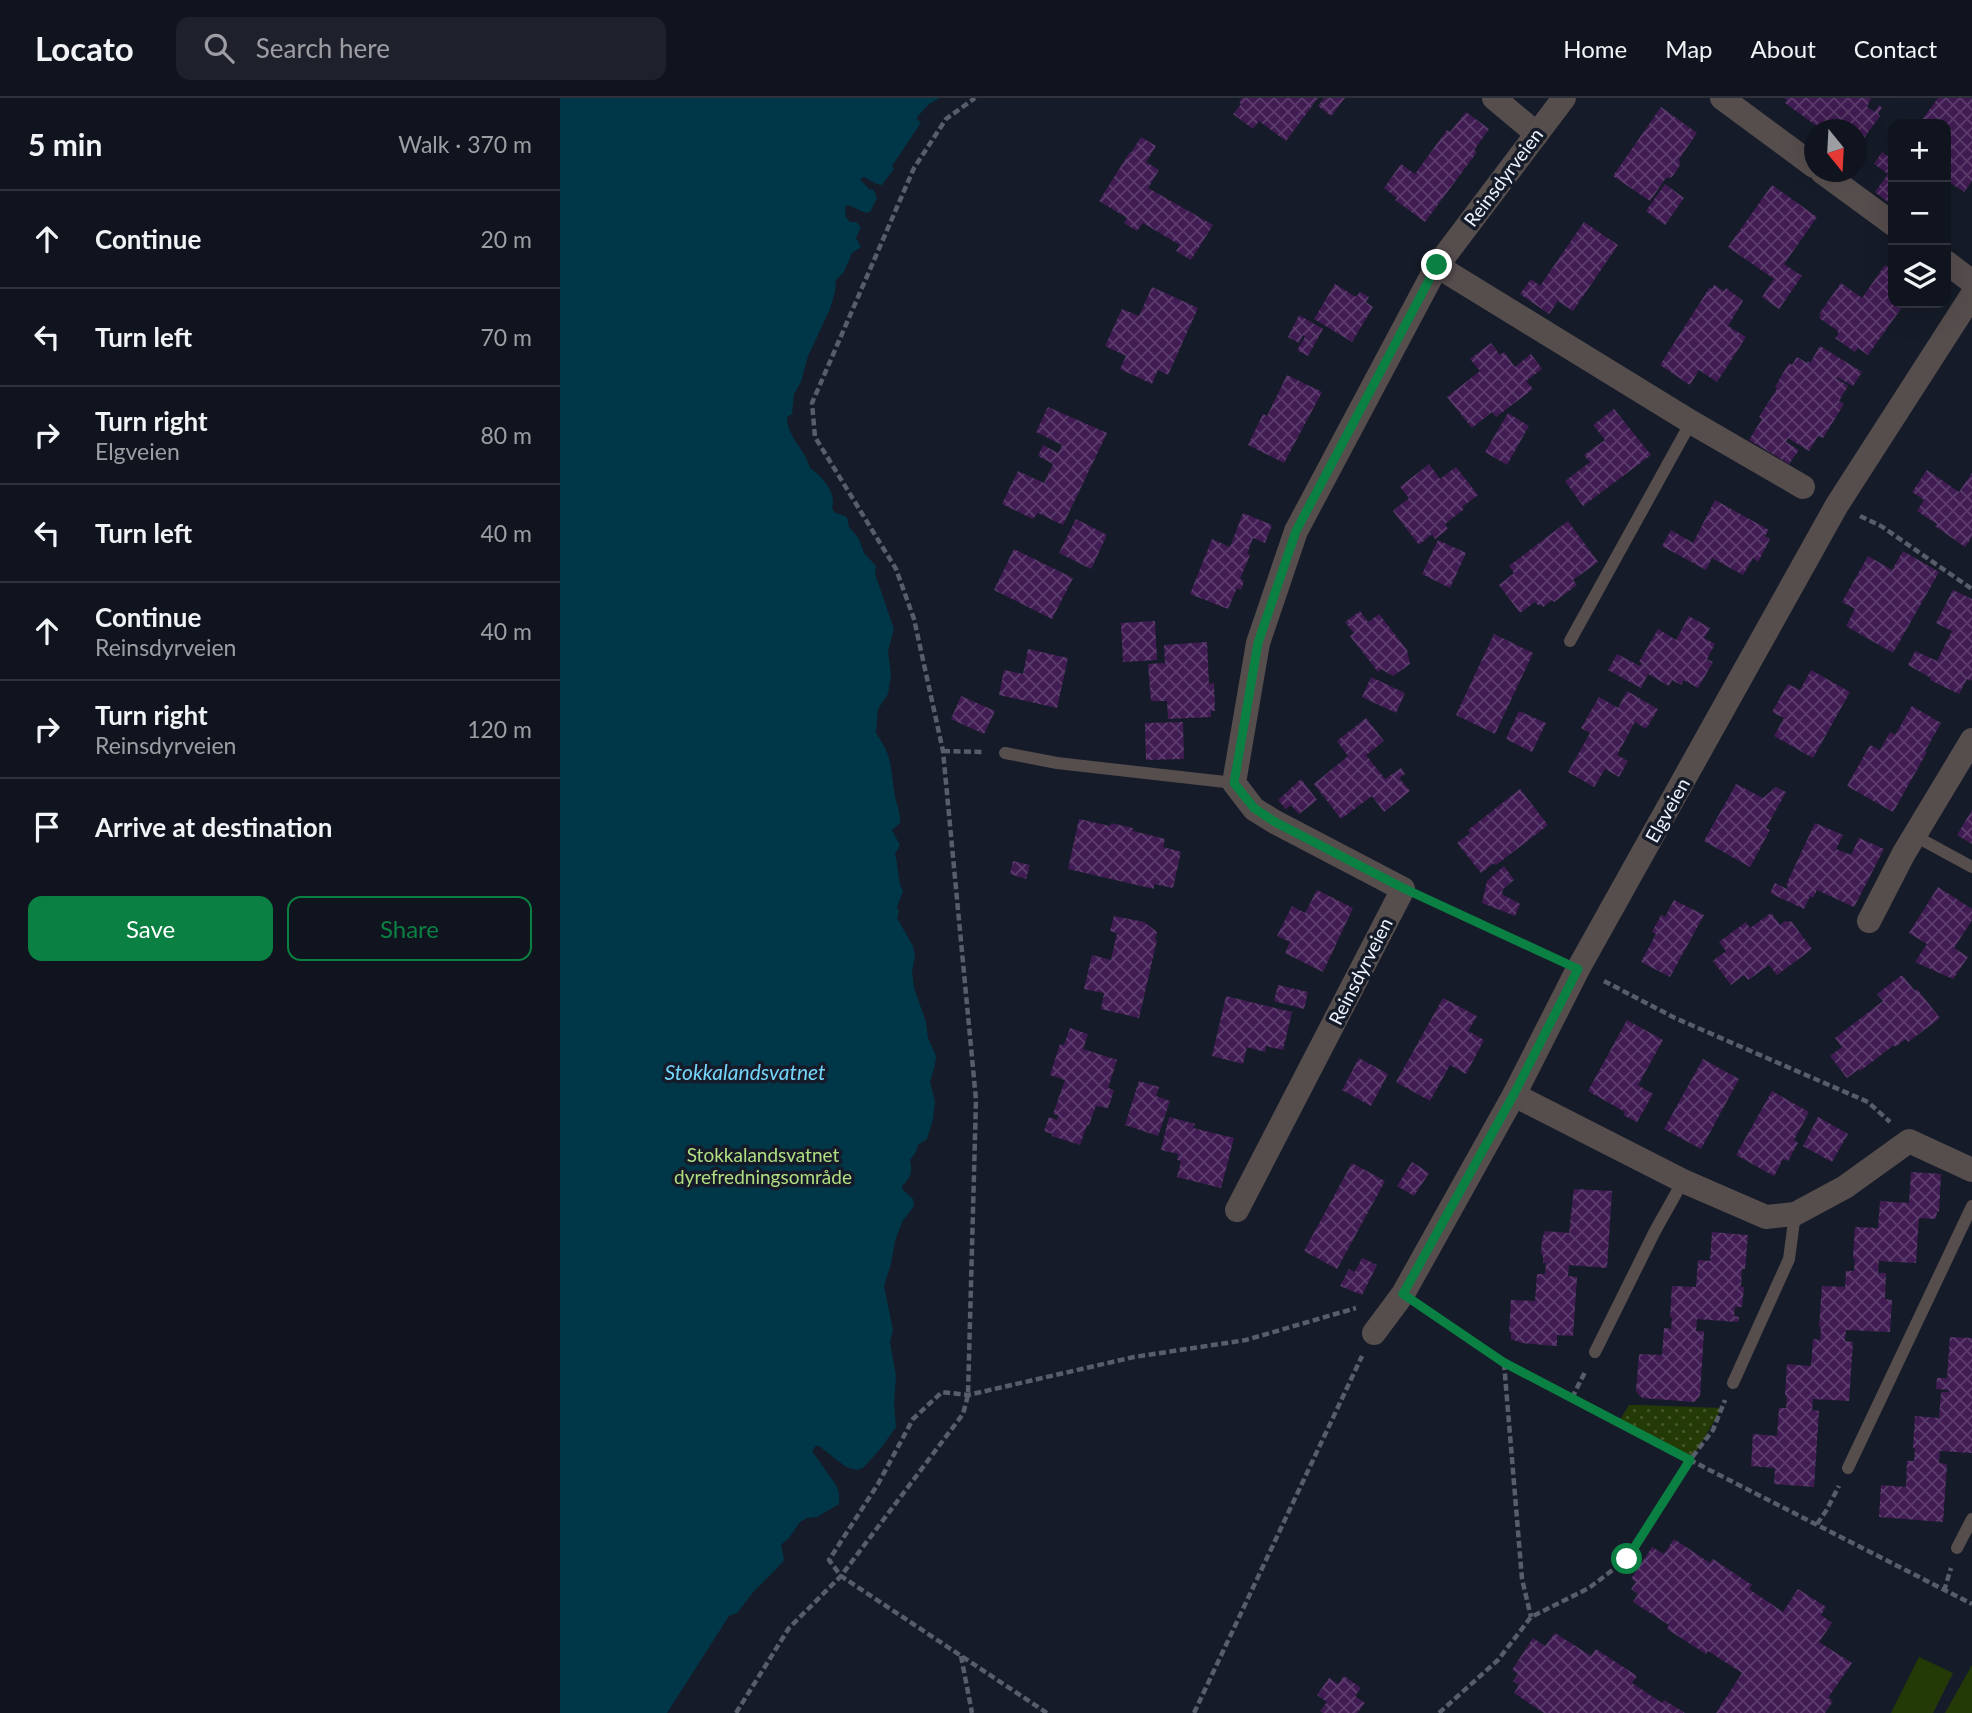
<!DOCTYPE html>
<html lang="en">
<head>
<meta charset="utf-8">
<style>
  :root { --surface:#10141e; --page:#1e212b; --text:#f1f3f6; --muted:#9c9ea4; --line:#30333c; --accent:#0b8043 }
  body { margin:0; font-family:Lato,sans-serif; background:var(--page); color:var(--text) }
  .controls { position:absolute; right:21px; top:21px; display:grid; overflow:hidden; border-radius:14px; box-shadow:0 7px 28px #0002 }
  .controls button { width:63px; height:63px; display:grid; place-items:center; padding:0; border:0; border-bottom:2px solid var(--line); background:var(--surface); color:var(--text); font:35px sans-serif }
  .compass { position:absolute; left:1244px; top:21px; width:63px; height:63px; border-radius:50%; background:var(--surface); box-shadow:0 7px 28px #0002; rotate:162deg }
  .stop { position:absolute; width:21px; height:21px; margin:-16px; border:5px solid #0b8043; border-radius:50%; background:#fff }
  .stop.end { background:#0b8043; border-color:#fff; box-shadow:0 2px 7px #0008 }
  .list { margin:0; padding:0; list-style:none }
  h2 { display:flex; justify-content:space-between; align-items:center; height:91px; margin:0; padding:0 28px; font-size:30px }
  h2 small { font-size:23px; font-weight:400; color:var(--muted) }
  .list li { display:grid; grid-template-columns:46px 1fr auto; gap:21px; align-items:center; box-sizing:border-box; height:98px; padding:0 28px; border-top:2px solid var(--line) }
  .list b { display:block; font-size:26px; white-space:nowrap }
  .list p { margin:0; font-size:23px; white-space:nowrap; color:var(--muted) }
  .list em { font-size:23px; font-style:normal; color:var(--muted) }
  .actions { display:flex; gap:14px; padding:21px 28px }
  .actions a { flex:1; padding:16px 0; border:2px solid var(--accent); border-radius:14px; text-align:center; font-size:24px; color:var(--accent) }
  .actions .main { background:var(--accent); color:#fff }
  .icon { flex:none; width:38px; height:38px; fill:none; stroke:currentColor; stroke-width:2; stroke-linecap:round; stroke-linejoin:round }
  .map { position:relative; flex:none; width:1412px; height:1615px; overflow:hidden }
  header { display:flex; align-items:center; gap:42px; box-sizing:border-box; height:98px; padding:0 35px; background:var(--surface); border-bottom:2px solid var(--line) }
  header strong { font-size:33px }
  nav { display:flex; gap:38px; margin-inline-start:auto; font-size:24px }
  .search { width:490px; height:63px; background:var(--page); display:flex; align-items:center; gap:18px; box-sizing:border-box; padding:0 24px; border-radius:14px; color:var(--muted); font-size:26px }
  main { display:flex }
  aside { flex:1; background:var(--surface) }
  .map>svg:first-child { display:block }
  .grass { fill:#243a06 }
  .park { fill:url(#park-dots) }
  .water { fill:#003748 }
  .building { fill:url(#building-cross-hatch) }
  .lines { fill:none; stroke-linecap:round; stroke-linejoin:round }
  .path { stroke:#585d6a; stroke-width:4.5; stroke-dasharray:7 3.5; stroke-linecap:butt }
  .service { stroke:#564d4d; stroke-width:12 }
  .minor { stroke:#564d4d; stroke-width:24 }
  .route { stroke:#0b8043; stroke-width:9 }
  .labels { text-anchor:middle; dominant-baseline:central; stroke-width:7; stroke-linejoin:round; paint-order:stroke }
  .street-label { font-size:19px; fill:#eff3fd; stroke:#151b28 }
  .park-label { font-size:19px; fill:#b1df82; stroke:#151b28 }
  .water-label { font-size:21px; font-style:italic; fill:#74d4f9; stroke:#151b28 }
</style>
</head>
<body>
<header>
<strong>Locato</strong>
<div class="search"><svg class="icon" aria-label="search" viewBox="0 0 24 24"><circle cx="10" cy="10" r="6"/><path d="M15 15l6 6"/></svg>Search here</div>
<nav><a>Home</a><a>Map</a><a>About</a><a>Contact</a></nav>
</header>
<main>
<aside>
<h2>5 min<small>Walk · 370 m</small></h2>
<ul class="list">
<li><svg class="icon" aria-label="ahead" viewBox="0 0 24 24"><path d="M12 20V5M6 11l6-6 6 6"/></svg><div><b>Continue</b></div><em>20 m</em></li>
<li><svg class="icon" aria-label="left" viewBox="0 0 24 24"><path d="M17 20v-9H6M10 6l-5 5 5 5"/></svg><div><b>Turn left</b></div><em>70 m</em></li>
<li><svg class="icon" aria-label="right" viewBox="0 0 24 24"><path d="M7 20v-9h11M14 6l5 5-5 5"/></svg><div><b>Turn right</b><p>Elgveien</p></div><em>80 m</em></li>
<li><svg class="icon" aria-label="left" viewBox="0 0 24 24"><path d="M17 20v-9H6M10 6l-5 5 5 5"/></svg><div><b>Turn left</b></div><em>40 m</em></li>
<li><svg class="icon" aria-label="ahead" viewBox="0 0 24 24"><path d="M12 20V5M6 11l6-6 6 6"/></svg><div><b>Continue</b><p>Reinsdyrveien</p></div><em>40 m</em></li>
<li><svg class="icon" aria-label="right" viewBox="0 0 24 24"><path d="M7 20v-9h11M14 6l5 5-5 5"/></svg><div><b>Turn right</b><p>Reinsdyrveien</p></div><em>120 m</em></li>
<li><svg class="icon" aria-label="arrive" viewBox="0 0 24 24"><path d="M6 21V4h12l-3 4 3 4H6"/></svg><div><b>Arrive at destination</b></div></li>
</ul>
<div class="actions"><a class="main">Save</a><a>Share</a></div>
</aside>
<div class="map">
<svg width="1412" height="1615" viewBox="0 0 1412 1615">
  <defs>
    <pattern id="park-dots" width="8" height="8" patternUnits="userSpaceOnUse" patternTransform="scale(1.75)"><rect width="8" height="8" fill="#243a06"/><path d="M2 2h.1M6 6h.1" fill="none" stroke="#44572b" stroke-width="1.8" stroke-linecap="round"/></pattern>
    <pattern id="building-cross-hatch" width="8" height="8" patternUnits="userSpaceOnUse" patternTransform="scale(1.75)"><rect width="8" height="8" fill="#401c53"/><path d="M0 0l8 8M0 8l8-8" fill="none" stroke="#5c3d6d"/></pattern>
  </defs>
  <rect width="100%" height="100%" fill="#151b28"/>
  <g class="grass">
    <polygon points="1359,1559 1393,1575 1373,1615 1331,1615"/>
    <polygon points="1412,1567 1412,1615 1385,1615"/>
  </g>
  <polygon class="park" points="1069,1307 1078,1307 1162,1310 1133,1359 1060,1322"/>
  <path class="water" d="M0,0H380L369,6L357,19V22L361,24L360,26L332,68L334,71L322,87L317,86L304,79L300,81L310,92L313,91L317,100L310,114L306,115L288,107L285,109L286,119L290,124H296L301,129L296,140L301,149L292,155L284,174L276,182L275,194L270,211L248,258L241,284L234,296L232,316L227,319C227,339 245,351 250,370C261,378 277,394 272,409L274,414L287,419L289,429L299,441L304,455L316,468L315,476L334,531L328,553L331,577L328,596L318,611L316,635C332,658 330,665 334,692C335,704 341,713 340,725L332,732L340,747L335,756C339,769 337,782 343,793L337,809L339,813L337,820L353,848L355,858L352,873L354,890L366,924L368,940L376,958L375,967L370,984L375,1003L373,1021L367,1041L358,1047L356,1054L350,1062C353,1074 351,1079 342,1088L343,1092L353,1101L354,1108L342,1124L335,1143L331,1166L324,1188L333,1232L330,1244L336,1278L334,1306L336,1329L321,1350L303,1370L297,1372L286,1369L259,1348H256L252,1353L276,1387L279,1395V1406L257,1419L247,1420L240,1424L229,1440L221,1447L224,1461L223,1464L194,1493L177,1515L169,1518L107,1615H0Z"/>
  <g class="building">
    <polygon points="682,0 758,0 726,43 699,23 693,31 673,16 681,6 679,4"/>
    <polygon points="764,0 785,0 771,18 758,8"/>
    <polygon points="1224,0 1311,0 1307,9 1315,14 1319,7 1322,10 1318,16 1320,18 1296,51 1296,32 1262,32 1225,5 1227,2"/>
    <polygon points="1378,0 1412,0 1412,83 1404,94 1386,82 1386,26 1359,26"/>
    <polygon points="1101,9 1137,35 1119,61 1120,67 1112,79 1106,80 1090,103 1053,78"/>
    <polygon points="906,14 929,31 914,52 917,54 865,124 835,102 837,100 824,90 841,66 855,76 887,32 890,34"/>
    <polygon points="581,39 596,48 586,64 599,72 588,90 653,127 631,162 616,153 620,147 583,125 577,133 564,125 567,120 539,103 570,54 571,55"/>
    <polygon points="1322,54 1333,62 1333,108 1315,94 1328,76 1314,66"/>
    <polygon points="1105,86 1124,100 1105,127 1086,113"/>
    <polygon points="1212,87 1257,119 1224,166 1242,178 1219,211 1202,199 1214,181 1168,149"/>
    <polygon points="1024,124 1058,147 1013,213 998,203 989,216 960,196 971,181 980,188"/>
    <polygon points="1325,167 1333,172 1333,205 1345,205 1308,257 1298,250 1295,254 1275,240 1278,237 1278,233 1259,220 1261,217 1259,216 1281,185 1302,200"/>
    <polygon points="775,186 796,199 800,194 809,199 806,204 813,209 792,244 754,221"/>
    <polygon points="1154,187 1164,193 1166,190 1183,203 1168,228 1186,239 1157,284 1139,272 1130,287 1100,267 1150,189 1152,191"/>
    <polygon points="592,189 638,210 608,277 598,272 592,286 560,271 566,258 545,248 562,211 579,218"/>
    <polygon points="739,217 763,231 748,258 737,252 745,239 743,237 739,245 728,239"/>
    <polygon points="931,245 940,257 944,254 955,269 971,256 982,271 966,283 973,291 936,319 932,314 912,330 887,299 920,273 910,261"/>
    <polygon points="1260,248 1302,274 1293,288 1277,279 1276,280 1288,288 1279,303 1284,306 1263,340 1258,338 1249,353 1228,340 1226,344 1239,352 1229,366 1189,342 1202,321 1199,319 1217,291 1215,289 1229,265 1232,267 1237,259 1247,265 1248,263 1250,265"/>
    <polygon points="727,277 762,294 724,365 688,347 703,316 707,318"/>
    <polygon points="488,309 547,335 503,427 478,415 473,421 442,406 458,373 484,385 493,366 478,358 483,347 498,355 502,347 476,334"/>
    <polygon points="1054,311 1091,357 1023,408 1005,383 1030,364 1024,357 1045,342 1033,327"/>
    <polygon points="948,315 969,328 947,367 925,354"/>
    <polygon points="869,366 880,381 896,369 918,397 902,409 904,411 885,426 888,431 875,441 872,436 859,447 833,413 849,400 840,389"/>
    <polygon points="1367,372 1399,394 1412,375 1412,439 1405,449 1375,428 1377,426 1357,413 1364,402 1352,394"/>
    <polygon points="1155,402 1209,432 1205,438 1210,441 1198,464 1193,460 1183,477 1152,460 1146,472 1102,448 1111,432 1133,445"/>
    <polygon points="683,415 712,427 705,445 693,440 687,456 690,457 680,481 684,483 681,492 677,490 668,511 630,496 652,441 670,449"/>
    <polygon points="516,421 547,437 531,471 499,455"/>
    <polygon points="1008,423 1038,464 1013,482 1017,487 994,504 992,502 983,509 981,506 979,508 975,504 960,515 939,487 954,475 949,468"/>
    <polygon points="878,442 906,455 890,490 862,476"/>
    <polygon points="454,451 513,480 492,521 434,492"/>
    <polygon points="1343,453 1379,474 1333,555 1286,528 1295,511 1282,504 1308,458 1332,472"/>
    <polygon points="1393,492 1412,501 1412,581 1411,583 1407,581 1399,596 1370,582 1371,580 1348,567 1355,553 1377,563 1392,533 1376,525"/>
    <polygon points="800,513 808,524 819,516 847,552 850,566 833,578 821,571 818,574 790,538 794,535 785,524"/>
    <polygon points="1129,518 1150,530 1144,540 1155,546 1147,561 1153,564 1138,590 1124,582 1121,587 1112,582 1109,588 1088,576 1081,590 1048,572 1057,556 1080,568 1082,565 1079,564 1098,531 1116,542"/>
    <polygon points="595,523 597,562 563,564 561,525"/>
    <polygon points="934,536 973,555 935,636 896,617"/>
    <polygon points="647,544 649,586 654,585 655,613 651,613 651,619 608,621 607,603 591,603 588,566 605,565 604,547"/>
    <polygon points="468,551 508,560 497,610 439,597 444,572 463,576"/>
    <polygon points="1251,572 1290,594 1253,660 1214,638 1224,620 1212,614 1228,586 1240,592"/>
    <polygon points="811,579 845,595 836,615 802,599"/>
    <polygon points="1067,593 1098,611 1086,631 1075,624 1057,657 1068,663 1059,679 1045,671 1034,689 1008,674 1030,635 1021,630 1039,599 1058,610"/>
    <polygon points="401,598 435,613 424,636 391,621"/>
    <polygon points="1352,608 1381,625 1365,653 1367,654 1333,714 1287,688 1310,647 1320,652 1330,634 1335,637"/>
    <polygon points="959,613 986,625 972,654 946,641"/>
    <polygon points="806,620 824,643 806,657 825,681 841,670 845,676 839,680 850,693 824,714 812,698 781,721 754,686 788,658 777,643"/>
    <polygon points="623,624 624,661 586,662 585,625"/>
    <polygon points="741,681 757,702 739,716 731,707 726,711 718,702"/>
    <polygon points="1176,686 1203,700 1216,689 1226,694 1206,730 1210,732 1190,769 1144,743"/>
    <polygon points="960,691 988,727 936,767 934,765 921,775 897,745 910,735 908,732"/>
    <polygon points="1412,712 1412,746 1397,737"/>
    <polygon points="519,721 550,728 551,725 573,730 573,733 605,741 603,749 621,754 613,790 594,786 594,791 508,771"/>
    <polygon points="1255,725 1283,737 1276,751 1291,757 1299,740 1324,751 1294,809 1257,792 1253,800 1250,798 1244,811 1210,795 1215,785 1227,791 1228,788 1226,787"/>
    <polygon points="453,763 470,767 466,781 450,776"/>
    <polygon points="944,768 954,782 943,791 942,796 960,806 955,818 922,805 927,783"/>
    <polygon points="1378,789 1412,811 1412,822 1394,850 1408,859 1393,881 1355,864 1367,846 1349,835"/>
    <polygon points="757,792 793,810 763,874 725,855 730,844 717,838 732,808 745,815"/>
    <polygon points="1114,802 1144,817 1110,879 1081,864 1096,836 1092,834 1101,817 1105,819"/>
    <polygon points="1211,815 1220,827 1225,823 1230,824 1231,823 1252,851 1217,877 1209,867 1188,882 1184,877 1171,887 1153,863 1166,853 1159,844 1186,824 1190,830"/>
    <polygon points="554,818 584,824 597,834 595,841 597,842 579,920 541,911 544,895 524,891 532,857 551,862 557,835 550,833"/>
    <polygon points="1342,877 1355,893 1357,891 1380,920 1348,944 1346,941 1335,949 1334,947 1300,973 1299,971 1287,980 1270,958 1282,949 1275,940 1323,903 1317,896"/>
    <polygon points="718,887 748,894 744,911 714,903"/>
    <polygon points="666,898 732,914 723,952 706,948 705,954 687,949 683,966 652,958"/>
    <polygon points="883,900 917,918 908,933 924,942 906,976 890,967 870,1003 836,984"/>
    <polygon points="1067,922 1103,942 1078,987 1093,996 1077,1024 1063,1017 1065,1014 1028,993"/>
    <polygon points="510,930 528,936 523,951 557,962 548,990 554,992 548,1010 536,1008 529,1027 527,1027 520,1047 492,1038 492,1036 484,1033 489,1019 497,1022 498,1017 493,1016 505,982 490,977 500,946 504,947"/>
    <polygon points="799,960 828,976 811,1008 782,992"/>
    <polygon points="1143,961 1179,981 1141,1051 1104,1031"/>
    <polygon points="579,983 599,989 596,998 610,1003 598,1038 565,1027"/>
    <polygon points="1212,993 1249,1014 1234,1042 1238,1045 1228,1063 1223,1061 1214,1078 1176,1057"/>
    <polygon points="609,1019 635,1026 633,1030 674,1040 661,1090 617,1079 621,1063 617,1062 618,1056 601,1052"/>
    <polygon points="1258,1019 1288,1036 1272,1064 1243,1048"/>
    <polygon points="852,1064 869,1075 854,1098 837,1088"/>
    <polygon points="792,1065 825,1083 777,1171 744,1153"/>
    <polygon points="1351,1074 1381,1076 1379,1114 1377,1113 1376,1121 1359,1120 1356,1165 1319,1163 1318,1175 1326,1175 1325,1201 1332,1202 1330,1234 1286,1232 1285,1243 1293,1244 1289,1303 1253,1301 1252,1312 1259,1313 1254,1389 1214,1386 1215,1370 1191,1368 1193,1336 1217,1338 1219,1310 1226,1310 1227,1298 1225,1297 1227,1266 1251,1268 1253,1241 1260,1242 1261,1229 1259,1229 1262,1188 1285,1189 1286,1173 1294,1173 1295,1160 1293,1160 1295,1129 1318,1130 1320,1103 1349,1105"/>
    <polygon points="1014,1091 1052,1093 1047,1170 1009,1167 1008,1178 1017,1179 1013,1238 997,1237 997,1248 962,1245 951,1241 951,1233 949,1234 951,1202 975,1203 977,1176 985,1176 986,1165 983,1165 983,1158 981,1155 982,1141 985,1133 1009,1135"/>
    <polygon points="1152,1134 1188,1137 1185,1171 1182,1171 1181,1189 1184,1189 1182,1209 1175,1209 1174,1218 1179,1219 1178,1224 1137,1221 1136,1233 1144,1233 1140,1298 1134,1304 1082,1300 1076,1293 1079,1256 1102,1257 1104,1230 1111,1231 1112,1220 1110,1219 1112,1188 1136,1189 1138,1162 1150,1163"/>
    <polygon points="802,1160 817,1167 802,1197 780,1188 789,1171 795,1174"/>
    <polygon points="1390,1239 1412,1240 1412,1355 1380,1353 1379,1365 1387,1366 1383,1424 1319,1419 1321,1387 1346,1389 1347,1363 1354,1363 1355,1350 1353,1350 1355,1318 1379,1320 1381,1294 1388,1294 1389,1292 1376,1291 1377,1280 1387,1280"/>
    <polygon points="1114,1441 1150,1465 1153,1461 1192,1487 1189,1491 1223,1514 1238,1491 1266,1509 1261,1517 1272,1525 1259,1544 1292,1565 1268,1600 1273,1603 1265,1615 1156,1615 1182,1575 1148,1553 1146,1556 1107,1531 1109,1527 1073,1504 1078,1496 1071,1491 1076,1484 1071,1481 1092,1449 1104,1456"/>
    <polygon points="995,1535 1031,1558 1036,1551 1077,1578 1072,1585 1102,1605 1104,1602 1125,1615 984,1615 954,1595 959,1587 953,1583 958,1576 952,1572 973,1540 985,1548"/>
    <polygon points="784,1578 801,1590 795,1598 805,1605 797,1615 763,1615 760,1613 767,1604 757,1597 769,1580 778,1586"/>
  </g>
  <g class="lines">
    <g class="path">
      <polyline points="1300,418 1321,428 1412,491"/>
      <polyline points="383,653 424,654"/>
      <polyline points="866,801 995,860"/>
      <polyline points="1044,883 1115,920 1308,1004 1330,1024"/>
      <polyline points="865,1211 943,1264 1130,1362 1412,1506"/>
      <polyline points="944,1265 962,1481 971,1519"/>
      <polyline points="1012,1300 1026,1272"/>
      <polyline points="1257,1426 1266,1413 1279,1388"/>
      <polyline points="1384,1493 1391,1470"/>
      <polyline points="401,1558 412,1615"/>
      <polyline points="176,1615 229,1530 281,1478 403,1316 408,1297 416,1002 383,653 354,521 336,471 255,339 252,305 354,70 386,21 415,0"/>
      <polyline points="487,1615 281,1478 269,1462 318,1386 353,1321 382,1294 408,1297 574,1259 686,1242 796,1210"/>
      <polyline points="634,1615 802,1258"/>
      <polyline points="879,1615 938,1562 971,1519 1029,1490 1067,1461 1130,1362 1153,1332 1165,1302"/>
    </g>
    <g class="service">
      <polyline points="1010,543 1131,324"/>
      <polyline points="445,655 497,665 674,685"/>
      <polyline points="1355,738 1412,769"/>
      <polyline points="1035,1254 1095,1133 1123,1083"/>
      <polyline points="1173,1285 1229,1161 1235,1116"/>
      <polyline points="1288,1370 1412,1108"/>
      <polyline points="1397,1450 1412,1421"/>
    </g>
    <g class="minor">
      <polyline points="934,0 977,36"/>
      <polyline points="1162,0 1254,68"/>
      <polyline points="1262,74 1333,126"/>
      <polyline points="1386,164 1412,184"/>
      <polyline points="877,168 1131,324 1243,389"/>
      <polyline points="1309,823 1344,755 1412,642"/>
      <polyline points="954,997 1123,1083 1206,1119 1235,1116 1285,1089 1349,1043 1412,1072"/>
      <polyline points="677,1112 843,791 715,724 694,711 674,685 698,545 736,433 877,168 1004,0"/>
      <polyline points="814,1235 843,1196 954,997 1018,871 1277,407 1412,197"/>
    </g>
  </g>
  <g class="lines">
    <polyline class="route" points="877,167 736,433 698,545 674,685 694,710 715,724 843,790 1018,871 954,996 843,1196 943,1264 1130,1362 1067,1461"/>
  </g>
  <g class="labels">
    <g class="street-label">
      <text transform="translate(943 79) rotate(-53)">Reinsdyrveien</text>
      <text transform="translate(1107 712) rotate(-61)">Elgveien</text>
      <text transform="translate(800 873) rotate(-63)">Reinsdyrveien</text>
    </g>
    <g class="park-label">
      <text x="203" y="1056">Stokkalandsvatnet<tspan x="203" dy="22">dyrefredningsområde</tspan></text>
    </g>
    <g class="water-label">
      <text x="185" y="973">Stokkalandsvatnet</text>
    </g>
  </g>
</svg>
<div class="controls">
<button>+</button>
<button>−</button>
<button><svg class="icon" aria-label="layers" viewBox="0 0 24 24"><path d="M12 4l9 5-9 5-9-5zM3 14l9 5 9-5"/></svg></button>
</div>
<svg class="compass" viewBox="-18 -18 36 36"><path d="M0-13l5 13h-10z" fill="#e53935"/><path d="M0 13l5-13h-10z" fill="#9c9ea4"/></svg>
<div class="stop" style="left:1067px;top:1461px"></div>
<div class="stop end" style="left:877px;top:167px"></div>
</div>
</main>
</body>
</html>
